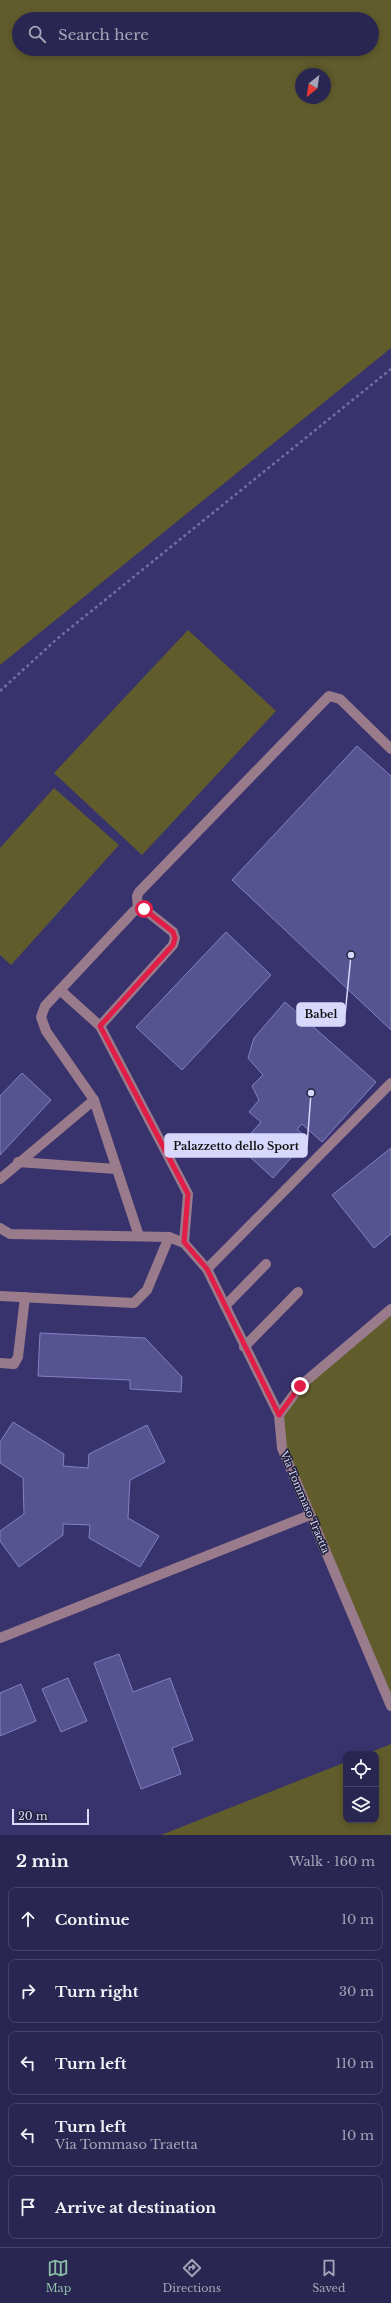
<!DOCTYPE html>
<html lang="en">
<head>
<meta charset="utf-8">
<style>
  :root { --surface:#2a2652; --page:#36325c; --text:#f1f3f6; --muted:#a5a5b8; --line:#464369; --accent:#8abfa5 }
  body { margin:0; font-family:"Libre Baskerville",serif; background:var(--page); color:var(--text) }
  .controls { position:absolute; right:12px; bottom:12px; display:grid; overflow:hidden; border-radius:8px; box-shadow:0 2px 6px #0003 }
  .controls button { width:36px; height:36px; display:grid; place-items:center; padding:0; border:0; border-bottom:1px solid var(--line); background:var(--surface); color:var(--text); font:20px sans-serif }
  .compass { position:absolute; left:295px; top:68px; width:36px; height:36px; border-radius:50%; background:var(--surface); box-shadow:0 2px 6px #0003; rotate:210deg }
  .scale { position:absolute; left:12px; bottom:10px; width:77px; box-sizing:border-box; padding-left:4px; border:2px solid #d8d8fc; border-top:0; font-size:11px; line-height:14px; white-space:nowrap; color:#d8d8fc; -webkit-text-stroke:3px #21203a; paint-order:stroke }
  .stop { position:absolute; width:12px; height:12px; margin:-9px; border:3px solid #e11d48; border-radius:50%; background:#fff }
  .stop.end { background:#e11d48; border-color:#fff; box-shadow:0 1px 4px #0008 }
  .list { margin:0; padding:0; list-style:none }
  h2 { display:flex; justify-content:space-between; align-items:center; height:52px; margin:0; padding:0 16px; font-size:17px }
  h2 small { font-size:13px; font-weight:400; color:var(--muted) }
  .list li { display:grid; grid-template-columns:26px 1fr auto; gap:12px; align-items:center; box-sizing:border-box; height:64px; margin:0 8px 8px; padding:0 8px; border:1px solid var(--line); border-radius:8px }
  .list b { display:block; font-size:15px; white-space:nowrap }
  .list p { margin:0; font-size:13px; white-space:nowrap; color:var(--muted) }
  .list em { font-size:13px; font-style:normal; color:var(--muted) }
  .icon { flex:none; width:22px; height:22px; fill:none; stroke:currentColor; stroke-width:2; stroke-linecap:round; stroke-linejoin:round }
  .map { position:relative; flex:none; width:391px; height:1835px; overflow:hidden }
  .search { position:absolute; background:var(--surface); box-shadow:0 2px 6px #0003; left:12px; right:12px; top:12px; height:44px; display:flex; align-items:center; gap:10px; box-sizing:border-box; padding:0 14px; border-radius:22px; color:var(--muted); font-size:15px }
  .sheet { height:412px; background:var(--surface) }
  nav { display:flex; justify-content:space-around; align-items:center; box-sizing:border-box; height:56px; border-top:1px solid var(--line); background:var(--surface); font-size:11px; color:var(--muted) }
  nav a { display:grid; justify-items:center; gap:2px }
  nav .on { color:var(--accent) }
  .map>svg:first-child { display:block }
  .green { fill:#605c2c; fill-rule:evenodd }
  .building { fill:#565391; stroke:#8381c3 }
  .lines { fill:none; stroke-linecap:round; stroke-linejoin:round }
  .path { stroke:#726fa1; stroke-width:2.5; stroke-dasharray:3 3; stroke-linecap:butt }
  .minor { stroke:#997b8c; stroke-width:10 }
  .route { stroke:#e11d48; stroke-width:5 }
  .labels { text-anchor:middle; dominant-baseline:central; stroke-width:3; stroke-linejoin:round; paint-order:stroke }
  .street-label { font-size:10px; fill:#d8d8fc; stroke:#21203a }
  .leader { fill:none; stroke:#d8d8fc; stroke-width:1.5 }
  .callout-dot { fill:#d8d8fc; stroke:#21203a; stroke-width:1.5 }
  .callout { fill:#d8d8fc; stroke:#d8d8fc; stroke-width:1.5 }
  .callout-label { font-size:11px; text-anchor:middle; font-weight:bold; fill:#111 }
</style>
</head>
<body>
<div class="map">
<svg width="391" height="1835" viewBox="0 0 391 1835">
  <rect width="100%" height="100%" fill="#38336d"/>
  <g class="green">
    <path d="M0,0H391V348L0,665ZM19,19H372V49H19ZM301,74H325V98H301Z"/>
    <polygon points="188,630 276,711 142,855 54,773"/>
    <polygon points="54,788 119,845 11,965 0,955 0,848"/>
    <polygon points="391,1309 391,1706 282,1448 279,1415 316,1372"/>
    <polygon points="391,1744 391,1835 161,1835 346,1762 346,1820 376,1820 376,1754 366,1754"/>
  </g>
  <g class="building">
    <polygon points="357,746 391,776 391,1030 232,880"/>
    <polygon points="226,932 271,975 182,1070 136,1027"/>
    <polygon points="285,1002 376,1082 322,1142 302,1124 297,1129 308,1139 273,1178 239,1147 261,1122 249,1112 259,1100 252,1086 263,1075 248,1058 254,1038"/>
    <polygon points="22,1073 51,1100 0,1155 0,1096"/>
    <polygon points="391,1148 391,1234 374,1248 332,1195"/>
    <polygon points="40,1333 145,1338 182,1377 181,1392 130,1389 130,1380 38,1376"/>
    <polygon points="13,1422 64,1454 63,1466 88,1468 89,1454 147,1425 165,1462 130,1480 128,1518 159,1536 140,1567 89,1538 90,1525 63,1524 63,1535 19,1567 0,1541 0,1531 24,1514 23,1478 0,1463 0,1442"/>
    <polygon points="119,1654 133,1692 170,1678 193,1740 172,1748 181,1774 141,1789 94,1663"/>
    <polygon points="68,1678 87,1721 61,1732 42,1689"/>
    <polygon points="21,1684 36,1721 0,1736 0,1693"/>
  </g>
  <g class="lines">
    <polyline class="path" points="0,691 58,638 391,369"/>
    <g class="minor">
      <polyline points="138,908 137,896 139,892 329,696 340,699 391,749"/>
      <polyline points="60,990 100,1026"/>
      <polyline points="94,1100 139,1236"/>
      <polyline points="18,1162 116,1169"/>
      <polyline points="0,1179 94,1100 46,1031 41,1017 45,1006 133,912 138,908 144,909 173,932 175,938 173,945 100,1026 188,1194 184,1243"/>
      <polyline points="0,1228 10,1234 169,1237 184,1243 207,1269 279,1415"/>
      <polyline points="207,1269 391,1083"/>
      <polyline points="0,1296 134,1303 147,1290 169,1237"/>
      <polyline points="225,1306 266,1264"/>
      <polyline points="391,1309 300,1386 279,1415 282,1448 391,1706"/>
      <polyline points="244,1347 298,1292"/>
      <polyline points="0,1363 14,1364 18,1357 25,1297"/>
      <polyline points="0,1638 310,1515"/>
    </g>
  </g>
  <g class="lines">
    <polyline class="route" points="144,909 173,932 175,938 173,945 100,1026 188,1194 184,1242 207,1269 279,1415 300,1386"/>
  </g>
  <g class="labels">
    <g class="street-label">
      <text transform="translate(305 1502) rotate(67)">Via Tommaso Traetta</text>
    </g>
  </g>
  <path class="leader" d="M351 955L345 1015M311 1093L307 1146"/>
  <g class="callout-dot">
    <circle cx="351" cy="955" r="4"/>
    <circle cx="311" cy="1093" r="4"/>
  </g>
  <g class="callout">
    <rect x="297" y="1003" width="48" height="23" rx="4"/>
    <rect x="165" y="1134" width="142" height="23" rx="4"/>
  </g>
  <g class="callout-label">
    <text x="321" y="1018">Babel</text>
    <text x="236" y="1150">Palazzetto dello Sport</text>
  </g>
</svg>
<div class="controls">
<button><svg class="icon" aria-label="locate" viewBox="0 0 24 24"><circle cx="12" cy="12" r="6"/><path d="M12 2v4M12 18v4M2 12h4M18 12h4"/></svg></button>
<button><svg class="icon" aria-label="layers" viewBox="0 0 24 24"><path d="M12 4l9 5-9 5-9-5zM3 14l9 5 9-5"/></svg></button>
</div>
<svg class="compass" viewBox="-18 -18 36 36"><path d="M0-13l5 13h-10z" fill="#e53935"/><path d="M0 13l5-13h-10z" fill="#a5a5b8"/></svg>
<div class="scale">20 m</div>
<div class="stop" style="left:144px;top:909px"></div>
<div class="stop end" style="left:300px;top:1386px"></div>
<div class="search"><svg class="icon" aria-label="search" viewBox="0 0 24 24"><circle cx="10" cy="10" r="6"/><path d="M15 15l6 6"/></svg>Search here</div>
</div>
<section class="sheet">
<h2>2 min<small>Walk · 160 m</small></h2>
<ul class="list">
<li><svg class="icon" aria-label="ahead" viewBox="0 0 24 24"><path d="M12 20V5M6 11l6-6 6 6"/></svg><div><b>Continue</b></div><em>10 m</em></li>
<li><svg class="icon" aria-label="right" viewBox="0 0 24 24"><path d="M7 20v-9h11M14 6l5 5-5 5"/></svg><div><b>Turn right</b></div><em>30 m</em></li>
<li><svg class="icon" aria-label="left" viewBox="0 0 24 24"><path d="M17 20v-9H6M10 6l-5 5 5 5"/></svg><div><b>Turn left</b></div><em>110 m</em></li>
<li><svg class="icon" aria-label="left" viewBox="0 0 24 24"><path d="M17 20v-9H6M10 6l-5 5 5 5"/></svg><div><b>Turn left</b><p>Via Tommaso Traetta</p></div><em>10 m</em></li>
<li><svg class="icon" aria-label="arrive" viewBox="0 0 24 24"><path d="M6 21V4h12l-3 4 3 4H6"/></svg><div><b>Arrive at destination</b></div></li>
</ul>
</section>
<nav>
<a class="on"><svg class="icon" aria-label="map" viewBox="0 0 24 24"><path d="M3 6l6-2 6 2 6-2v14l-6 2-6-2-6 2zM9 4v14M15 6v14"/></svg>Map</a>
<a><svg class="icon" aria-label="directions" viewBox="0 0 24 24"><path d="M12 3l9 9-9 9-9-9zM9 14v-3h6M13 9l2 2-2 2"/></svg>Directions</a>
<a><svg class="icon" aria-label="saved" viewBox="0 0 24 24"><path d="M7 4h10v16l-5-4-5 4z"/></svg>Saved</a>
</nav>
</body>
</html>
